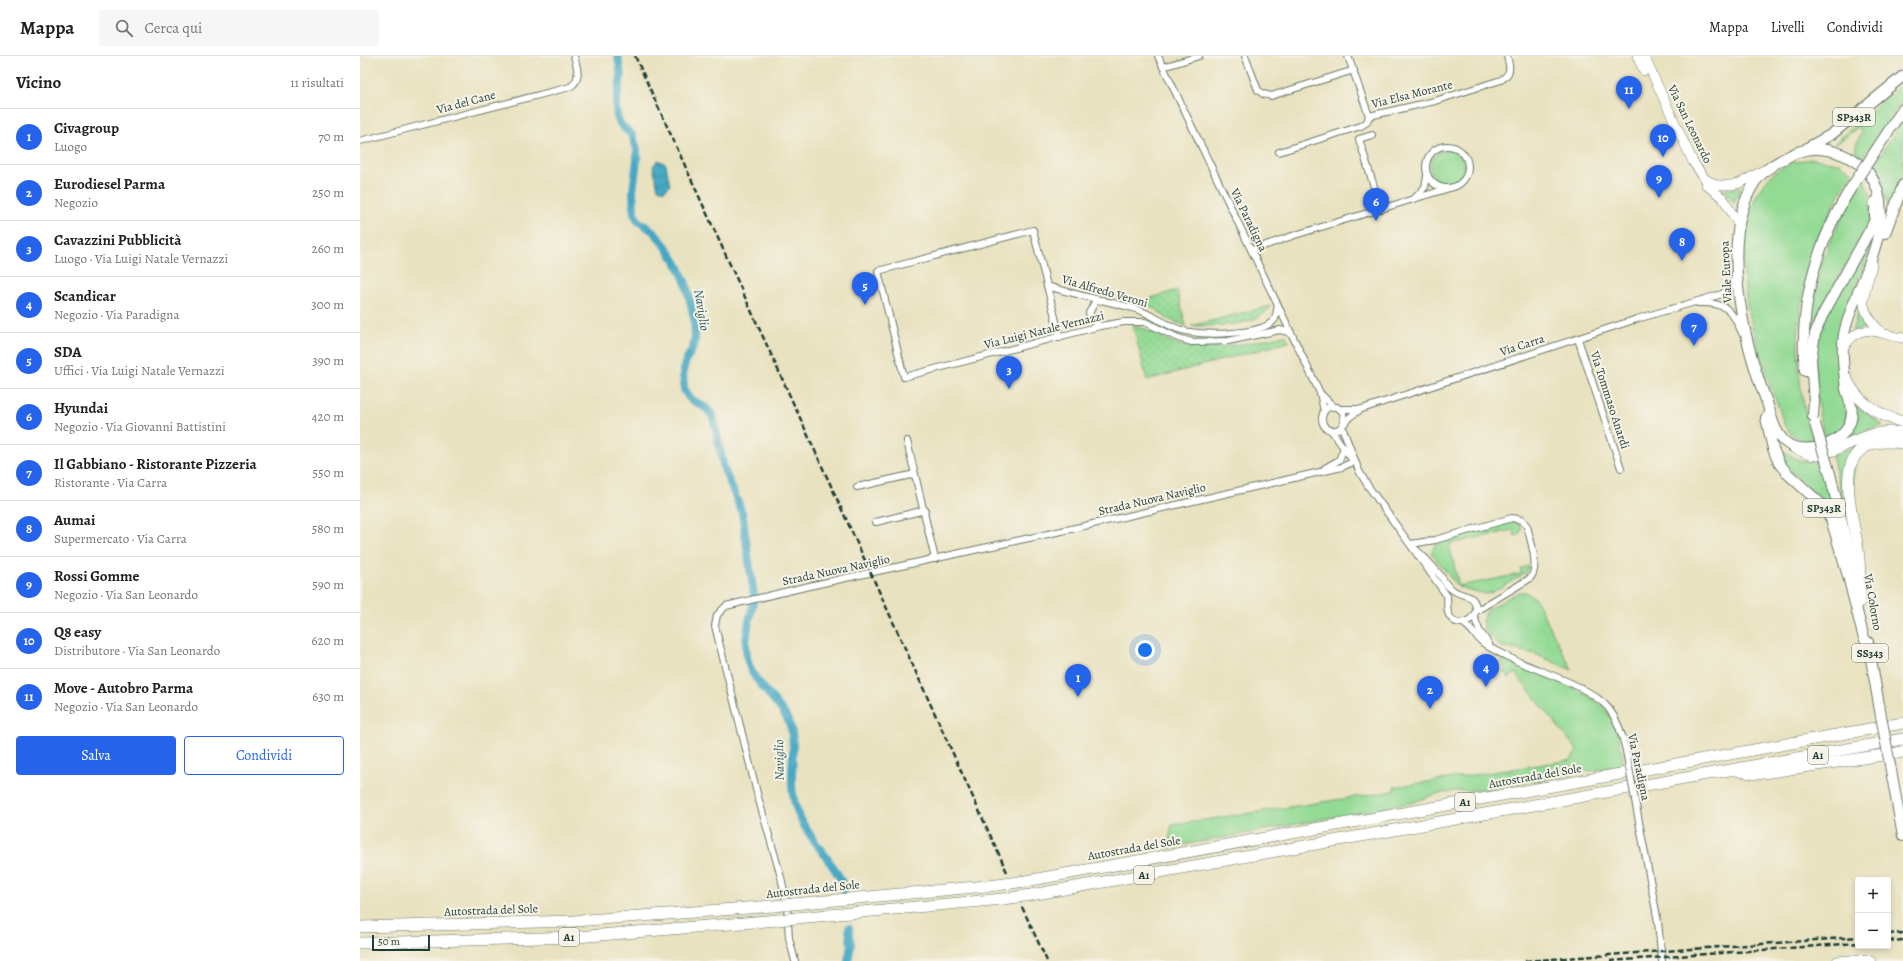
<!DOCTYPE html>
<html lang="it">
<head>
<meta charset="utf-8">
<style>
  :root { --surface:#fff; --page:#f6f6f6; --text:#202124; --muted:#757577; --line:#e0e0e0; --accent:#2563eb }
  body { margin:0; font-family:Alegreya,serif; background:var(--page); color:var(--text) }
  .controls { position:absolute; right:12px; bottom:12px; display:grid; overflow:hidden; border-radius:4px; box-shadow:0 2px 6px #0003 }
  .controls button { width:36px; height:36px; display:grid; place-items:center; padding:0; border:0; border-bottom:1px solid var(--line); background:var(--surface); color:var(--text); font:20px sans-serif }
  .scale { position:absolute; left:12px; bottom:10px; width:58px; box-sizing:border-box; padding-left:4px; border:2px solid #1f3d34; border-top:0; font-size:11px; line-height:14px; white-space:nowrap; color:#1f3d34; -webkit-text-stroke:3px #f7f3e8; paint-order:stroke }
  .you { position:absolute; left:785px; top:594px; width:14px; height:14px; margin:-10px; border:3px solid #fff; border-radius:50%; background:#1a73e8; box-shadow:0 0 0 6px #1a73e833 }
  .badge { display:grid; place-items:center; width:26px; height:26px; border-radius:50%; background:var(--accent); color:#fff; font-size:13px; font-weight:700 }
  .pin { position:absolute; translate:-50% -33px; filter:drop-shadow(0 1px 2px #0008) }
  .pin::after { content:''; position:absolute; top:21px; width:14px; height:12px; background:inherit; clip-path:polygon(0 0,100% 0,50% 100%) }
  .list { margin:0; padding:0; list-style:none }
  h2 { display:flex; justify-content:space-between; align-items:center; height:52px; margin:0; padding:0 16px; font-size:17px }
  h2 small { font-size:13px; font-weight:400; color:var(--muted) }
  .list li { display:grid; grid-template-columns:26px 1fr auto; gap:12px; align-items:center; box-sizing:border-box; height:56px; padding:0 16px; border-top:1px solid var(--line) }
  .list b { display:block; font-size:15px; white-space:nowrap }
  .list p { margin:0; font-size:13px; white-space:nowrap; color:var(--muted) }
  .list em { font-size:13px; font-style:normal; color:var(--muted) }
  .actions { display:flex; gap:8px; padding:12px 16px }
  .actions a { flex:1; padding:9px 0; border:1px solid var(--accent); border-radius:4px; text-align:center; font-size:14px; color:var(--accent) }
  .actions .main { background:var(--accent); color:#fff }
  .icon { flex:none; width:22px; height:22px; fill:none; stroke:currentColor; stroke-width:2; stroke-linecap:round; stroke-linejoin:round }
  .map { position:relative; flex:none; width:1543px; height:905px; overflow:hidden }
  header { display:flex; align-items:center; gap:24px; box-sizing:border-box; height:56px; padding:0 20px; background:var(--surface); border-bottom:1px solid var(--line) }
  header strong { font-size:19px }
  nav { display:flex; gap:22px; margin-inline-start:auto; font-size:14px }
  .search { width:280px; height:36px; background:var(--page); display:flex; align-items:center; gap:10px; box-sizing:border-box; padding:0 14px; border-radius:4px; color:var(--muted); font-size:15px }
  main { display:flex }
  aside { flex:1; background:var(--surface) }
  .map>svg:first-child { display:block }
  .grass { fill:#93da94; stroke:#598c64 }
  .park { fill:url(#park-dots); stroke:#598c64 }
  .water { fill:url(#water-waves); stroke:#32727c }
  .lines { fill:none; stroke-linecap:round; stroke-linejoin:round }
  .canal { stroke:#44a8c4; stroke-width:8 }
  .street-casing { stroke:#667765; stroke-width:8 }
  .secondary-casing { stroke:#667765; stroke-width:10 }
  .primary-casing { stroke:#667765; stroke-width:12 }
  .highway-casing { stroke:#667765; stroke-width:12 }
  .street { stroke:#fff; stroke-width:6 }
  .secondary { stroke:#fff; stroke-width:9 }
  .primary { stroke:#fff; stroke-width:10 }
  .highway { stroke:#fff; stroke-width:11 }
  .rail { stroke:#1f3d34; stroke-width:2.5; stroke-dasharray:6 3; stroke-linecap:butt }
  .street-bridge-casing { stroke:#667765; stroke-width:8; stroke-linecap:butt }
  .primary-bridge-casing { stroke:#667765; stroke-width:12; stroke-linecap:butt }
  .highway-bridge-casing { stroke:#667765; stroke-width:12; stroke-linecap:butt }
  .street-bridge { stroke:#fff; stroke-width:6 }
  .primary-bridge { stroke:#fff; stroke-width:10 }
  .highway-bridge { stroke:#fff; stroke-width:11 }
  .labels { text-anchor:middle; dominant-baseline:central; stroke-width:4; stroke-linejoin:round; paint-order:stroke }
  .shield { fill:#f7f3e8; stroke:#60746a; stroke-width:1 }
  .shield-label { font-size:11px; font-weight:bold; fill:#1f3d34 }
  .street-label { font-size:12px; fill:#1f3d34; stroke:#f7f3e8 }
  .water-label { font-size:13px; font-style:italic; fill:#2a5d5f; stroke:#f7f3e8 }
</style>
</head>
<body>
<header>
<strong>Mappa</strong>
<div class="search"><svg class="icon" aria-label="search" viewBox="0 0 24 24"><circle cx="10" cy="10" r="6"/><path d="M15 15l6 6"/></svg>Cerca qui</div>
<nav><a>Mappa</a><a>Livelli</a><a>Condividi</a></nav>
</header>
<main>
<aside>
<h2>Vicino<small>11 risultati</small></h2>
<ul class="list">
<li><span class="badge">1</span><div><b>Civagroup</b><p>Luogo</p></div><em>70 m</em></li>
<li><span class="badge">2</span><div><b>Eurodiesel Parma</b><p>Negozio</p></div><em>250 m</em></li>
<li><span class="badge">3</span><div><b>Cavazzini Pubblicità</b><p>Luogo · Via Luigi Natale Vernazzi</p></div><em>260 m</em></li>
<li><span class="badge">4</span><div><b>Scandicar</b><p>Negozio · Via Paradigna</p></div><em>300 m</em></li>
<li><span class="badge">5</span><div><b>SDA</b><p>Uffici · Via Luigi Natale Vernazzi</p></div><em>390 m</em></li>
<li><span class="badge">6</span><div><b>Hyundai</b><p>Negozio · Via Giovanni Battistini</p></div><em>420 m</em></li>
<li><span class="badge">7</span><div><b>Il Gabbiano - Ristorante Pizzeria</b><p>Ristorante · Via Carra</p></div><em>550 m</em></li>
<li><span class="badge">8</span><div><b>Aumai</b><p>Supermercato · Via Carra</p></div><em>580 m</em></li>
<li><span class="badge">9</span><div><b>Rossi Gomme</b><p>Negozio · Via San Leonardo</p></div><em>590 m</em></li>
<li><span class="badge">10</span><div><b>Q8 easy</b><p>Distributore · Via San Leonardo</p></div><em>620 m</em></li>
<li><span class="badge">11</span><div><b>Move - Autobro Parma</b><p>Negozio · Via San Leonardo</p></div><em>630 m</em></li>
</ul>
<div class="actions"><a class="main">Salva</a><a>Condividi</a></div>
</aside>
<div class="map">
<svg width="1543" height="905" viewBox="0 0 1543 905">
  <defs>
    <pattern id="park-dots" width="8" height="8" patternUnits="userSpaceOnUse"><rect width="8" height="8" fill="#93da94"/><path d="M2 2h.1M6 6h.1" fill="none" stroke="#7ebc80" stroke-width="1.8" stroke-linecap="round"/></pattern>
    <pattern id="water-waves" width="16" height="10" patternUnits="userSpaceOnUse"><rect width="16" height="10" fill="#44a8c4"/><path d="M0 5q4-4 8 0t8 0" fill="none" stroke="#388aa0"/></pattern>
  </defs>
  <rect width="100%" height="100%" fill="#f7f3e8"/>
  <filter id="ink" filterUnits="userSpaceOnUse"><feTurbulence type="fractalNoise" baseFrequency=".025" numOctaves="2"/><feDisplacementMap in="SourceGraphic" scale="8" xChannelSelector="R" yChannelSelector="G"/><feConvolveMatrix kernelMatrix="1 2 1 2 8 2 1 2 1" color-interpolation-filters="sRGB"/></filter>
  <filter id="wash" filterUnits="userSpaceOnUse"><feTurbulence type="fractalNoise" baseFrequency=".012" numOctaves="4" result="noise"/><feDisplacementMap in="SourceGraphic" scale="16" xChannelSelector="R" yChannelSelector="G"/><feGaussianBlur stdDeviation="0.9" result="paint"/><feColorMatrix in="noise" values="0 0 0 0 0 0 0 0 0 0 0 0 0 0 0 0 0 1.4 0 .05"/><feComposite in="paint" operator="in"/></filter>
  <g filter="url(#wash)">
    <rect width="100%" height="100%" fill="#e9e2c0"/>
    <g class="grass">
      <path d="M1543,27V44L1501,104C1491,95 1497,86 1502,77L1498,71L1479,86L1474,88Z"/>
      <polygon points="1543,64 1543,117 1531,148 1528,150 1520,126 1511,114"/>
      <circle cx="1087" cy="111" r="17"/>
      <path d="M1455,103L1479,107L1493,116C1439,199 1423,290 1453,385C1442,385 1433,381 1426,372C1423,367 1422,361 1420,355C1414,340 1408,325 1404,309C1399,293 1393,276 1389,260C1378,204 1377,105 1455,103Z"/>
      <polygon points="1504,124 1511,138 1511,164 1450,273 1453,242 1463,202 1485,154"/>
      <polygon points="1381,132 1374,146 1365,134 1365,133"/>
      <polygon points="1515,173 1512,189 1483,262 1477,284 1478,315 1488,352 1485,370 1474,379 1466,382 1461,366 1460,366 1456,325 1455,295 1463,266"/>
      <polygon points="1499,253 1511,270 1492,275"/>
      <polygon points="1496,350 1523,369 1488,381 1497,364"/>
      <polygon points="1504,387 1496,394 1489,467 1472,400"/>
      <path d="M1418,392C1435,400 1438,408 1459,405L1465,420L1478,468C1475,462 1473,456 1469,451C1458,436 1417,410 1418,392Z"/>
      <polygon points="1147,464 1157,466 1162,472 1159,479 1155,480 1153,474 1089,488 1099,530 1161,518 1161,512 1169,510 1166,517 1131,537 1125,538 1098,531 1071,497 1075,489"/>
      <polygon points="1159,536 1166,536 1175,542 1212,614 1175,598 1140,590 1125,575 1122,565 1128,553"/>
      <path d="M1142,603C1170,615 1230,632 1248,657C1259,672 1260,691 1264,709L1127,733C1110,735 1094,734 1077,738C1067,740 1059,745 1050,747L807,792L812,769L1034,735V731L1211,704L1217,694L1155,617L1149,622L1144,616L1147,614L1140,605Z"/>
    </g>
    <g class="park">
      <polygon points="817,234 826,270 808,263 795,253 775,247"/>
      <path d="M910,250C900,271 852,270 831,270Z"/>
      <path d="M773,270C792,272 804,285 821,289C849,297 897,285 925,279L929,286L787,324Z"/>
    </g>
    <polygon class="water" points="298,104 306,108 310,130 304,135 298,133 293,110"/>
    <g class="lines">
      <g class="canal">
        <polyline points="258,0 261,21 256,48 257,61 261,69 272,79 277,93 277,104 273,135 274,157 278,165 293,175 305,189 318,209 326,228 334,262 335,282 333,292 326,304 323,314 324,334 329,342 346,352 353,360 364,413 382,456 394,540"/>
        <path d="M393,547C388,569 380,596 393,618C398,626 405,634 412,642C419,651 428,660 431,672C438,703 424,728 440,762C451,786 480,812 485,836"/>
        <polyline points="488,905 491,889 489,872"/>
      </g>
    </g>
  </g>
  <g filter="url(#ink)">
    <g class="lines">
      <g class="street-casing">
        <g id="street">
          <polyline points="798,0 960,337 973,350"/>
          <polyline points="885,0 898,34 903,38 911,40 994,14"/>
          <polyline points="988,0 1009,60"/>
          <polyline points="803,11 839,0"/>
          <polyline points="1012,79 999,83 1021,153"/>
          <path d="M0,85L210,31C222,24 217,11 214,0"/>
          <circle cx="1087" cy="111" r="21"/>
          <path d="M919,96L1001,70L1007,66L1009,60L1075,45L1141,24C1152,17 1150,11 1147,0"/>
          <polyline points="1055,142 1065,131 1067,120"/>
          <polyline points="892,194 935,179 1093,131"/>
          <path d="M687,230C716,239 747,245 776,253C792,258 805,269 821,274C839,280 903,280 915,263L918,249"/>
          <path d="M1338,247C1365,246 1372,253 1382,277"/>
          <polyline points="740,270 734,266 729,257 735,246 742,244"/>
          <polyline points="700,281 673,174 518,215 544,321 740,270 764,266 785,266 818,282 832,286 868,285 920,274 929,276 933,281"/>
          <polyline points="1218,283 1261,412"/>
          <polyline points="960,337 964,355"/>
          <polyline points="980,353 1002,353 1277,263 1362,238 1370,231 1377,218"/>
          <path d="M984,368L983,356L977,351H969C957,357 961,377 976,374C982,373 985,365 990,361C993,358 997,356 1000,354"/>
          <path d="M982,371L999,415L1008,430L1087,540C1088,546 1086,554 1089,559C1096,573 1112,566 1116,555C1116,536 1103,542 1093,534C1087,531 1084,525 1081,520C1072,509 1063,499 1052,490"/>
          <polyline points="971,374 991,402"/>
          <polyline points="547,385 575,503"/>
          <polyline points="965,412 979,404 984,392"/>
          <polyline points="497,431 555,418"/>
          <polyline points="516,466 565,454"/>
          <path d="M1051,488L1075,484L1152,462L1162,464L1167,470C1170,483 1181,514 1169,523L1116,555"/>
          <polyline points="1114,560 1119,574 1129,588"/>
          <path d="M1103,567C1111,572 1115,580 1122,586C1129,592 1138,596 1146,600C1175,615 1229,628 1249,653C1258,665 1263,680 1266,695"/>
          <polyline points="1277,755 1298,866 1302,905"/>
          <polyline points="435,905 429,882 427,849 421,821 398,741 355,570 357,559 366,550 449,530 720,471 982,411 995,405"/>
        </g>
      </g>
      <g class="secondary-casing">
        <g id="secondary">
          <polyline points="1277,0 1284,15"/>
          <polyline points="1284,0 1333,106 1345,123 1357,129 1371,129 1380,127 1404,114"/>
          <polyline points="1346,129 1363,142 1379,169"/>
          <path d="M1512,208C1505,242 1494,248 1521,276"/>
          <path d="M1483,293C1501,263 1516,278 1543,282"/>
          <polyline points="1477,905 1504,903 1511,905"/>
        </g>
      </g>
      <g class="primary-casing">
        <g id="primary">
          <polyline points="1518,91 1543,53"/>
          <polyline points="1447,92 1472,78 1543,20"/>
          <polyline points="1525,177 1543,129"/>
          <path d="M1445,315C1439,250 1456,189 1489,135"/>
          <polyline points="1453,360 1454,346 1451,303 1455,278 1462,260 1511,172 1515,163 1515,146"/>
          <polyline points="1406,362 1413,393 1419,407 1428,418 1462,449 1471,463 1488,520 1503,579 1509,593"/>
          <path d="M1468,388C1483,381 1495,368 1491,350C1490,344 1487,338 1486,333C1484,315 1481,296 1484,278C1494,229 1543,166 1509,117"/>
          <path d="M1455,392C1443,393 1433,393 1424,385C1413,374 1411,357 1406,344C1384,287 1358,181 1395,126C1404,113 1419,105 1433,98C1455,88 1480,94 1499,108"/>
          <polyline points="1470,418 1496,525"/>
          <polyline points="1508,586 1519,649"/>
          <polyline points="1530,709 1543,780"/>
        </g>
      </g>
      <g class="highway-casing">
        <g id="highway">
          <path d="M1486,322C1497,347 1518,359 1543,366"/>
          <polyline points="1435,392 1453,399 1457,399"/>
          <path d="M1471,395C1494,386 1517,372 1543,377"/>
          <path d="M1500,545C1500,531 1500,517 1499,502C1497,476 1479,423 1495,400C1506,384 1527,385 1543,387"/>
          <polyline points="1379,715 1397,718 1543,696"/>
          <polyline points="666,825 1543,667"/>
          <polyline points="671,839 1543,683"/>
          <polyline points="433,848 637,829"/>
          <polyline points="436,862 643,843"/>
          <polyline points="0,871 214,865 414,850"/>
          <polyline points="0,887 217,881 418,864"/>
        </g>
      </g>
      <use href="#street" class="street"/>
      <use href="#secondary" class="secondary"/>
      <use href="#primary" class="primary"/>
      <use href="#highway" class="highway"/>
      <g class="rail">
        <polyline points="275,0 647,816"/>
        <polyline points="662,851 687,905"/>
        <polyline points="1528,878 1543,877"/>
        <polyline points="1528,885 1543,884"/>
        <polyline points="1165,905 1498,881"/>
        <polyline points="1250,905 1498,887"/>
      </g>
      <g class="street-bridge-casing">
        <polyline id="street-bridge" points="1266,695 1277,755"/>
      </g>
      <g class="primary-bridge-casing">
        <g id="primary-bridge">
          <polyline points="1489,135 1518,91"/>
          <polyline points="1455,368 1470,418"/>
          <polyline points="1519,649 1530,709"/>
        </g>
      </g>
      <g class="highway-bridge-casing">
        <g id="highway-bridge">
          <polyline points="637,829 666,825"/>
          <polyline points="643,843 671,839"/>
          <polyline points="414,850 433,848"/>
          <polyline points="418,864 436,862"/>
        </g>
      </g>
      <use href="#street-bridge" class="street-bridge"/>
      <use href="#primary-bridge" class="primary-bridge"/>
      <use href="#highway-bridge" class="highway-bridge"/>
    </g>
  </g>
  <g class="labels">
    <g class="shield">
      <rect x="1473" y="52" width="42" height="18" rx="3"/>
      <rect x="1443" y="443" width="42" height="18" rx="3"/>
      <rect x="1492" y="588" width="36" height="18" rx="3"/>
      <rect x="1448" y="690" width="20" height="18" rx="3"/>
      <rect x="1095" y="737" width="20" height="18" rx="3"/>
      <rect x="774" y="810" width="20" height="18" rx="3"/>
      <rect x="199" y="872" width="20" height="18" rx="3"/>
    </g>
    <g class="shield-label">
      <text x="1494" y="61">SP343R</text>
      <text x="1464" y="452">SP343R</text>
      <text x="1510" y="597">SS343</text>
      <text x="1458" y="699">A1</text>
      <text x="1105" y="746">A1</text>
      <text x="784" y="819">A1</text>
      <text x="209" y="881">A1</text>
    </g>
    <g class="street-label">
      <text transform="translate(1052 38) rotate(-14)">Via Elsa Morante</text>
      <text transform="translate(106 46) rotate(-15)">Via del Cane</text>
      <text transform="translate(1330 68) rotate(64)">Via San Leonardo</text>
      <text transform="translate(889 164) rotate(64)">Via Paradigna</text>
      <text transform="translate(1366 216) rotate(-93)">Viale Europa</text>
      <text transform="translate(745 235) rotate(16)">Via Alfredo Veroni</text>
      <text transform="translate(684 274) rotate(-14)">Via Luigi Natale Vernazzi</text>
      <text transform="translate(1162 289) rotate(-18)">Via Carra</text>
      <text transform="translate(1250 344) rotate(72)">Via Tommaso Anardi</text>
      <text transform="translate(792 443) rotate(-13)">Strada Nuova Naviglio</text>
      <text transform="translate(476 514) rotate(-12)">Strada Nuova Naviglio</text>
      <text transform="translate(1513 546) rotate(80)">Via Colorno</text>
      <text transform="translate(1279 711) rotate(78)">Via Paradigna</text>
      <text transform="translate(1175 720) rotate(-10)">Autostrada del Sole</text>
      <text transform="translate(774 792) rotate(-10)">Autostrada del Sole</text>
      <text transform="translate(453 833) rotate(-6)">Autostrada del Sole</text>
      <text transform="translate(131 854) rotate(-2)">Autostrada del Sole</text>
    </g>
    <g class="water-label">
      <text transform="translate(342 254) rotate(81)">Naviglio</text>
      <text transform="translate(419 704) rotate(-91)">Naviglio</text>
    </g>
  </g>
</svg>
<div class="controls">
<button>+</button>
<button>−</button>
</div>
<div class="scale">50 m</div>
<div class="you"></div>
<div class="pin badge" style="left:718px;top:641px">1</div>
<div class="pin badge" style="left:1070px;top:653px">2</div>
<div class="pin badge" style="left:649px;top:333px">3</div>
<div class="pin badge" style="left:1126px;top:631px">4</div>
<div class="pin badge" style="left:505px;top:249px">5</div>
<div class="pin badge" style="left:1016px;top:165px">6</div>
<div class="pin badge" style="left:1334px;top:290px">7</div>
<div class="pin badge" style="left:1322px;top:205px">8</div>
<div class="pin badge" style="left:1299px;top:142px">9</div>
<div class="pin badge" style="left:1303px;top:101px">10</div>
<div class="pin badge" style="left:1269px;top:53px">11</div>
</div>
</main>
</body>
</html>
